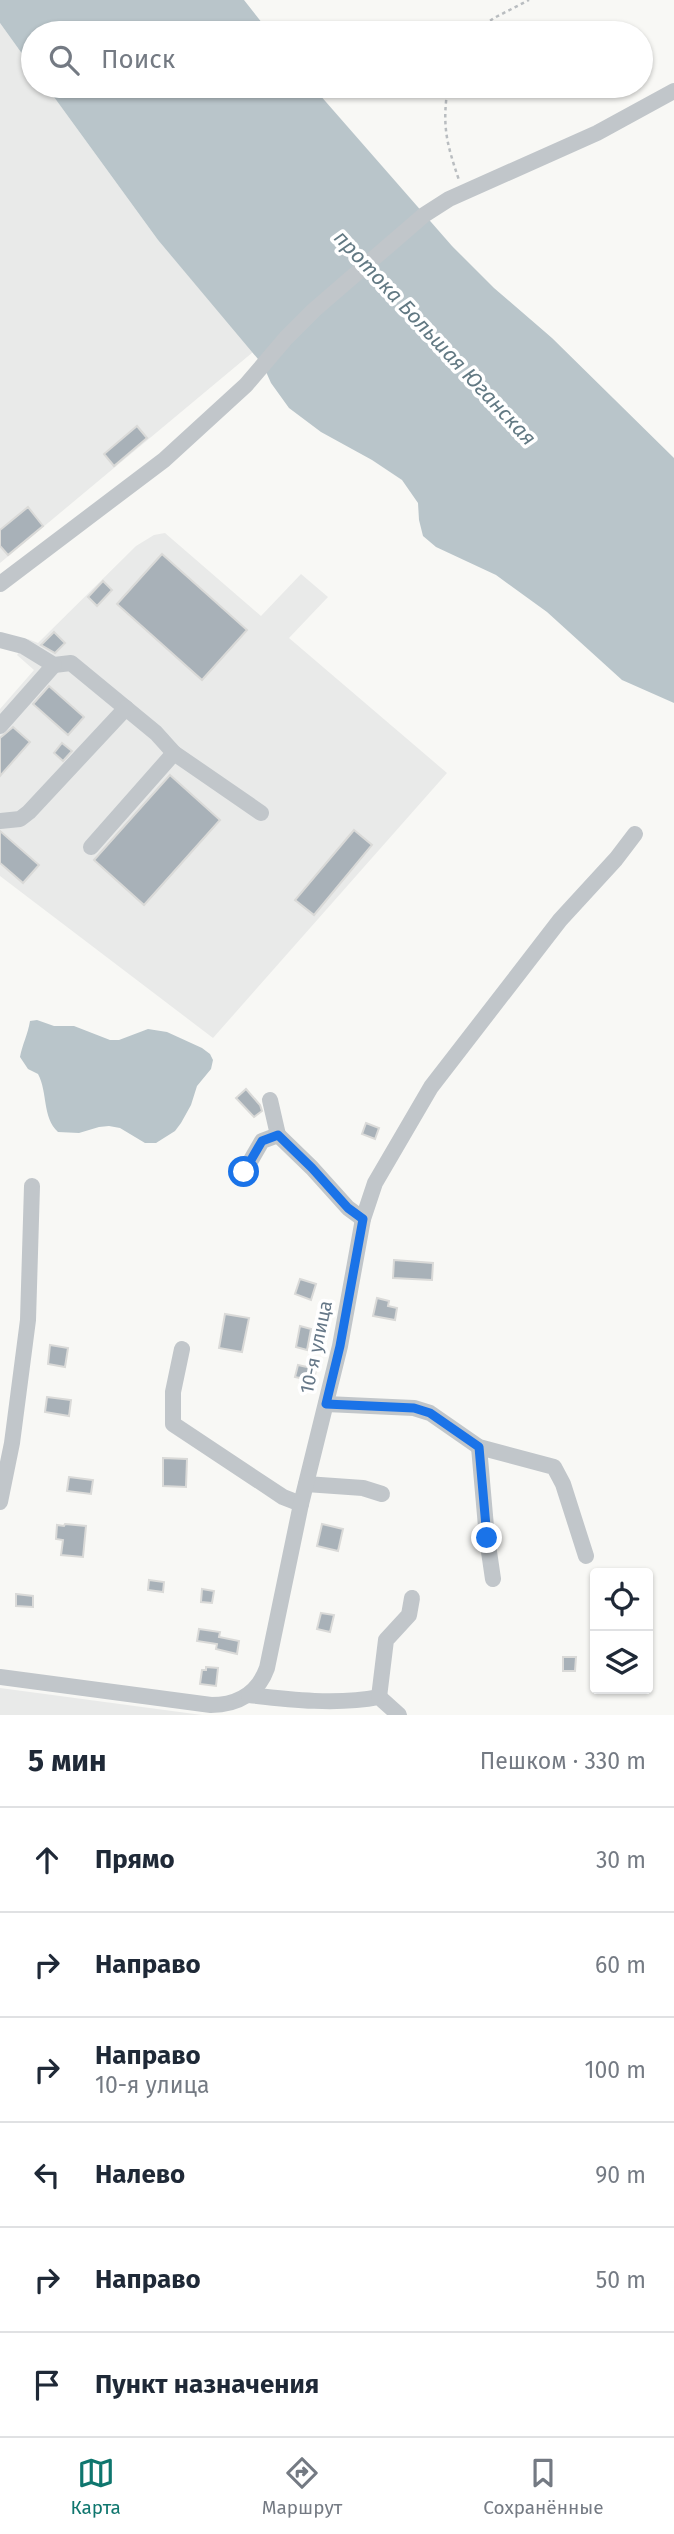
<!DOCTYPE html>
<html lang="ru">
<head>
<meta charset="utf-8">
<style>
  :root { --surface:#fff; --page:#f6f6f7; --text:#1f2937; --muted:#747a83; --line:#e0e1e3; --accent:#0f766e }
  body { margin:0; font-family:"Fira Sans",sans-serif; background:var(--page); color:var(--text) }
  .controls { position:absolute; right:21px; bottom:21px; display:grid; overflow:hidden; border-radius:7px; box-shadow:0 2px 5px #0004 }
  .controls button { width:63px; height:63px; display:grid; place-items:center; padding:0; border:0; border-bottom:2px solid var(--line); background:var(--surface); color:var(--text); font:35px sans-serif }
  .stop { position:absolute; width:21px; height:21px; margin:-16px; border:5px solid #1a73e8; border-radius:50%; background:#fff }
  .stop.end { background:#1a73e8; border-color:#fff; box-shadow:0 2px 7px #0008 }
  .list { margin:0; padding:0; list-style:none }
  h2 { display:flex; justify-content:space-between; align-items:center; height:91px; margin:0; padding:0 28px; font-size:30px }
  h2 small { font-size:23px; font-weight:400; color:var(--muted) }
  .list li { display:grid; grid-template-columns:46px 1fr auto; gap:21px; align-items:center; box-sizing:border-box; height:105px; padding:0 28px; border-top:2px solid var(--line) }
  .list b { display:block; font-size:26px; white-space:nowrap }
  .list p { margin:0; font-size:23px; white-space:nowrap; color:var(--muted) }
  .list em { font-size:23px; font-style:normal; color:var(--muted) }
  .icon { flex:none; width:38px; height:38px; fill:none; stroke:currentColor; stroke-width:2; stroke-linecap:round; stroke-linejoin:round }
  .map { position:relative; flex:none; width:674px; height:1715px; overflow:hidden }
  .search { position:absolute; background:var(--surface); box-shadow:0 2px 5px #0004; left:21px; right:21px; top:21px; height:77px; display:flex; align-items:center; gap:18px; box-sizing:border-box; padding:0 24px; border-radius:38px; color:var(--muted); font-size:26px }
  .sheet { height:721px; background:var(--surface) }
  nav { display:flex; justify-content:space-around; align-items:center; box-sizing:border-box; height:98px; border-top:2px solid var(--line); background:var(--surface); font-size:19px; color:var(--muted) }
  nav a { display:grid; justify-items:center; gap:4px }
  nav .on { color:var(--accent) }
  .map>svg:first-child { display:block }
  .built { fill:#e9eae9 }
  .water { fill:#b9c5ca }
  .building { fill:#a8b1b8; stroke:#dadad8; stroke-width:2 }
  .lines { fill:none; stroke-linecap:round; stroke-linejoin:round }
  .path { stroke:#b9bdc0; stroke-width:2.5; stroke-dasharray:3.5 3.5; stroke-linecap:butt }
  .minor { stroke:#c1c6ca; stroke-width:16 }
  .route { stroke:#1a73e8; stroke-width:9 }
  .labels { text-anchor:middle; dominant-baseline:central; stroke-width:7; stroke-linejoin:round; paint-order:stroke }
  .street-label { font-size:19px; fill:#667888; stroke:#fff }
  .water-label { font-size:21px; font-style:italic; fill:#627983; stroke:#fff }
</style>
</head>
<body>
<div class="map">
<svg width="674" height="1715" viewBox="0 0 674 1715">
  <rect width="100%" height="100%" fill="#f8f8f5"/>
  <g class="built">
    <polygon points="0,23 33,69 33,86 46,86 158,240 253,352 0,563"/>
    <polygon points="165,533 261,616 301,574 328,597 289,638 447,773 213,1038 0,876 0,709 34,670 17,655 28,639 38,643 136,546 154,535"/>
    <polygon points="0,1688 202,1715 0,1715"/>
  </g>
  <g class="water">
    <polygon points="0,0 244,0 270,33 33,33 33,69 0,23"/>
    <polygon points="46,86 312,86 452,246 494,288 552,338 674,458 674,703 622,680 547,612 496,575 436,547 423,536 419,520 418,503 402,480 372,460 321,432 289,408 271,383 263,365 158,240"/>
    <path d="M37,1020L54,1026H74L110,1040H119L148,1029L167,1032L202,1048L210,1054L213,1060L211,1069L197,1086L191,1105L181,1123L175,1131L156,1143H145L120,1128L109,1126L99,1127L79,1133L58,1132C42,1117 48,1093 38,1074L28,1069L20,1057C22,1045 28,1034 30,1021Z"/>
  </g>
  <g class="building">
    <polygon points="137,426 147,438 114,466 104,454"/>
    <polygon points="28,507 43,526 8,555 0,546 0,530"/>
    <polygon points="162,554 247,630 202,680 117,604"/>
    <polygon points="103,581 112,590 97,606 88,597"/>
    <polygon points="54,632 65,643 55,653 41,645"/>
    <polygon points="49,686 84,717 68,735 33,704"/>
    <polygon points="13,727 30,742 0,776 0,738"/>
    <polygon points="62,743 72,751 63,761 54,753"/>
    <polygon points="170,775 220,820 144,905 94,860"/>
    <polygon points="354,830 372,845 314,915 295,900"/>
    <polygon points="0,831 39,865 23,883 0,863"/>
    <polygon points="246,1089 260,1105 262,1111 254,1117 236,1098"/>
    <polygon points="366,1123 379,1128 375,1139 362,1134"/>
    <polygon points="394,1260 433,1263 432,1280 393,1278"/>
    <polygon points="300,1279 316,1284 311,1300 295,1294"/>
    <polygon points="377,1298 389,1301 388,1306 397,1308 395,1320 373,1316"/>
    <polygon points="225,1314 249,1318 242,1352 219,1348"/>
    <polygon points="300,1326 311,1329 307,1350 296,1347"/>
    <polygon points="50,1345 68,1348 65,1367 48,1364"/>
    <polygon points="298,1365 316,1369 314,1381 295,1377"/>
    <polygon points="47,1397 71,1400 69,1416 45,1412"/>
    <polygon points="163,1458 187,1459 186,1487 163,1486"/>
    <polygon points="69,1477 93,1480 91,1494 67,1491"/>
    <polygon points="65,1524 86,1526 83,1557 61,1555 63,1540 56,1539 57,1525 64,1526"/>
    <polygon points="322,1524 343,1529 338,1551 317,1546"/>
    <polygon points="149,1580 164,1582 163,1592 148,1590"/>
    <polygon points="202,1589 214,1591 212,1603 201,1602"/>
    <polygon points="16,1594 33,1596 33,1607 16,1606"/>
    <polygon points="321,1613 334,1615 330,1632 317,1629"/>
    <polygon points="199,1629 220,1632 219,1637 239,1641 237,1654 216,1649 217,1644 197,1641"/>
    <polygon points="563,1657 576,1657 575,1671 563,1671"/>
    <polygon points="206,1667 218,1668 216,1686 200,1684 202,1670 206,1670"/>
  </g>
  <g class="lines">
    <g class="path">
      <polyline points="473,33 494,18 529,0"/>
      <path d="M448,86C442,125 446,142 459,180"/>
    </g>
    <g class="minor">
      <polyline points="0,584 164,460 246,385 286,338 314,310 424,215 449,199 597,133 674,91"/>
      <polyline points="0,640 23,646 54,665 71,663 156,733 174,753 261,813"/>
      <polyline points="0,726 54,665"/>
      <polyline points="0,821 20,819 29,812 126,708"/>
      <polyline points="91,847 174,753"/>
      <polyline points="270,1100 278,1135"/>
      <polyline points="244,1172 262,1141 278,1135 312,1168 348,1208 363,1219"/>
      <polyline points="182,1349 173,1392 173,1424 283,1497 301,1504"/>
      <polyline points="326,1404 414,1408 430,1413 479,1447 554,1467 563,1484 586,1556"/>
      <polyline points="479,1447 487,1538 493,1579"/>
      <polyline points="306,1484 363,1488 382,1494"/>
      <polyline points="0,1502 12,1443 28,1320 32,1186"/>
      <path d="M0,1677L211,1705C238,1705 258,1693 267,1668L301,1504L340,1346L363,1219L375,1183L431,1087L560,920L616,859L635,834"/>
      <path d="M249,1695C291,1700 338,1705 379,1697L399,1715"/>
      <polyline points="379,1697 386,1640 409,1615 412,1598"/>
    </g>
  </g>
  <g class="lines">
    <polyline class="route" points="244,1172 262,1141 278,1135 312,1168 348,1208 363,1219 340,1346 326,1404 414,1408 430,1413 479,1447 487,1538"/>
  </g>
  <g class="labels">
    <g class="street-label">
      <text transform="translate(316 1347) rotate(-78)">10-я улица</text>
    </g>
    <g class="water-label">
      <text transform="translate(435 338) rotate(47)">протока Большая Юганская</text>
    </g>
  </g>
</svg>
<div class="controls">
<button><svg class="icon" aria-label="locate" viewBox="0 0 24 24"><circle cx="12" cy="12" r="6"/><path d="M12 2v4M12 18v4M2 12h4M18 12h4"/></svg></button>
<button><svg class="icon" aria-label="layers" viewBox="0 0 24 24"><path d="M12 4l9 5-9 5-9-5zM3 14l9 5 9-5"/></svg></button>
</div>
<div class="stop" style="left:244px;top:1172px"></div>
<div class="stop end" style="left:487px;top:1538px"></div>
<div class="search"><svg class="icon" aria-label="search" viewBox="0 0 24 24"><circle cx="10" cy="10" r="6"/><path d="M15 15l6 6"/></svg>Поиск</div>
</div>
<section class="sheet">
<h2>5 мин<small>Пешком · 330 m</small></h2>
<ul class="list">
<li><svg class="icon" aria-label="ahead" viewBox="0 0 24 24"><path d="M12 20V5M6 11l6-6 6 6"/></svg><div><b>Прямо</b></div><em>30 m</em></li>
<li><svg class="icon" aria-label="right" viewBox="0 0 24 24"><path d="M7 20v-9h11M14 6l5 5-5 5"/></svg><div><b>Направо</b></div><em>60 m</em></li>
<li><svg class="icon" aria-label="right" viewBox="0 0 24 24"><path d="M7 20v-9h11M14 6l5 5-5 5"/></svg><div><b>Направо</b><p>10-я улица</p></div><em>100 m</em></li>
<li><svg class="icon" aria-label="left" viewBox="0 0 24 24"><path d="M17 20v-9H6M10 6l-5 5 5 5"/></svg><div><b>Налево</b></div><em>90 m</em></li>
<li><svg class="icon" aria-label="right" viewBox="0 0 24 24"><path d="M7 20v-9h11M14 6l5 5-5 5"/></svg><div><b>Направо</b></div><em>50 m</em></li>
<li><svg class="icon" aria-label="arrive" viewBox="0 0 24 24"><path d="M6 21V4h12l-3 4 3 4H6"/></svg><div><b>Пункт назначения</b></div></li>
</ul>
</section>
<nav>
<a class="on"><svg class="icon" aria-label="map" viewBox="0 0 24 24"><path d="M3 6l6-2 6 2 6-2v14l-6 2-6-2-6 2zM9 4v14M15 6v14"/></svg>Карта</a>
<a><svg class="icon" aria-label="directions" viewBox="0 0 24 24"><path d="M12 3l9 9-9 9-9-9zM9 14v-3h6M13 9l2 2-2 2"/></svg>Маршрут</a>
<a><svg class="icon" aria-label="saved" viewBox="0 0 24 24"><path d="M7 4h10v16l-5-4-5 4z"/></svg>Сохранённые</a>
</nav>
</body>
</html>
